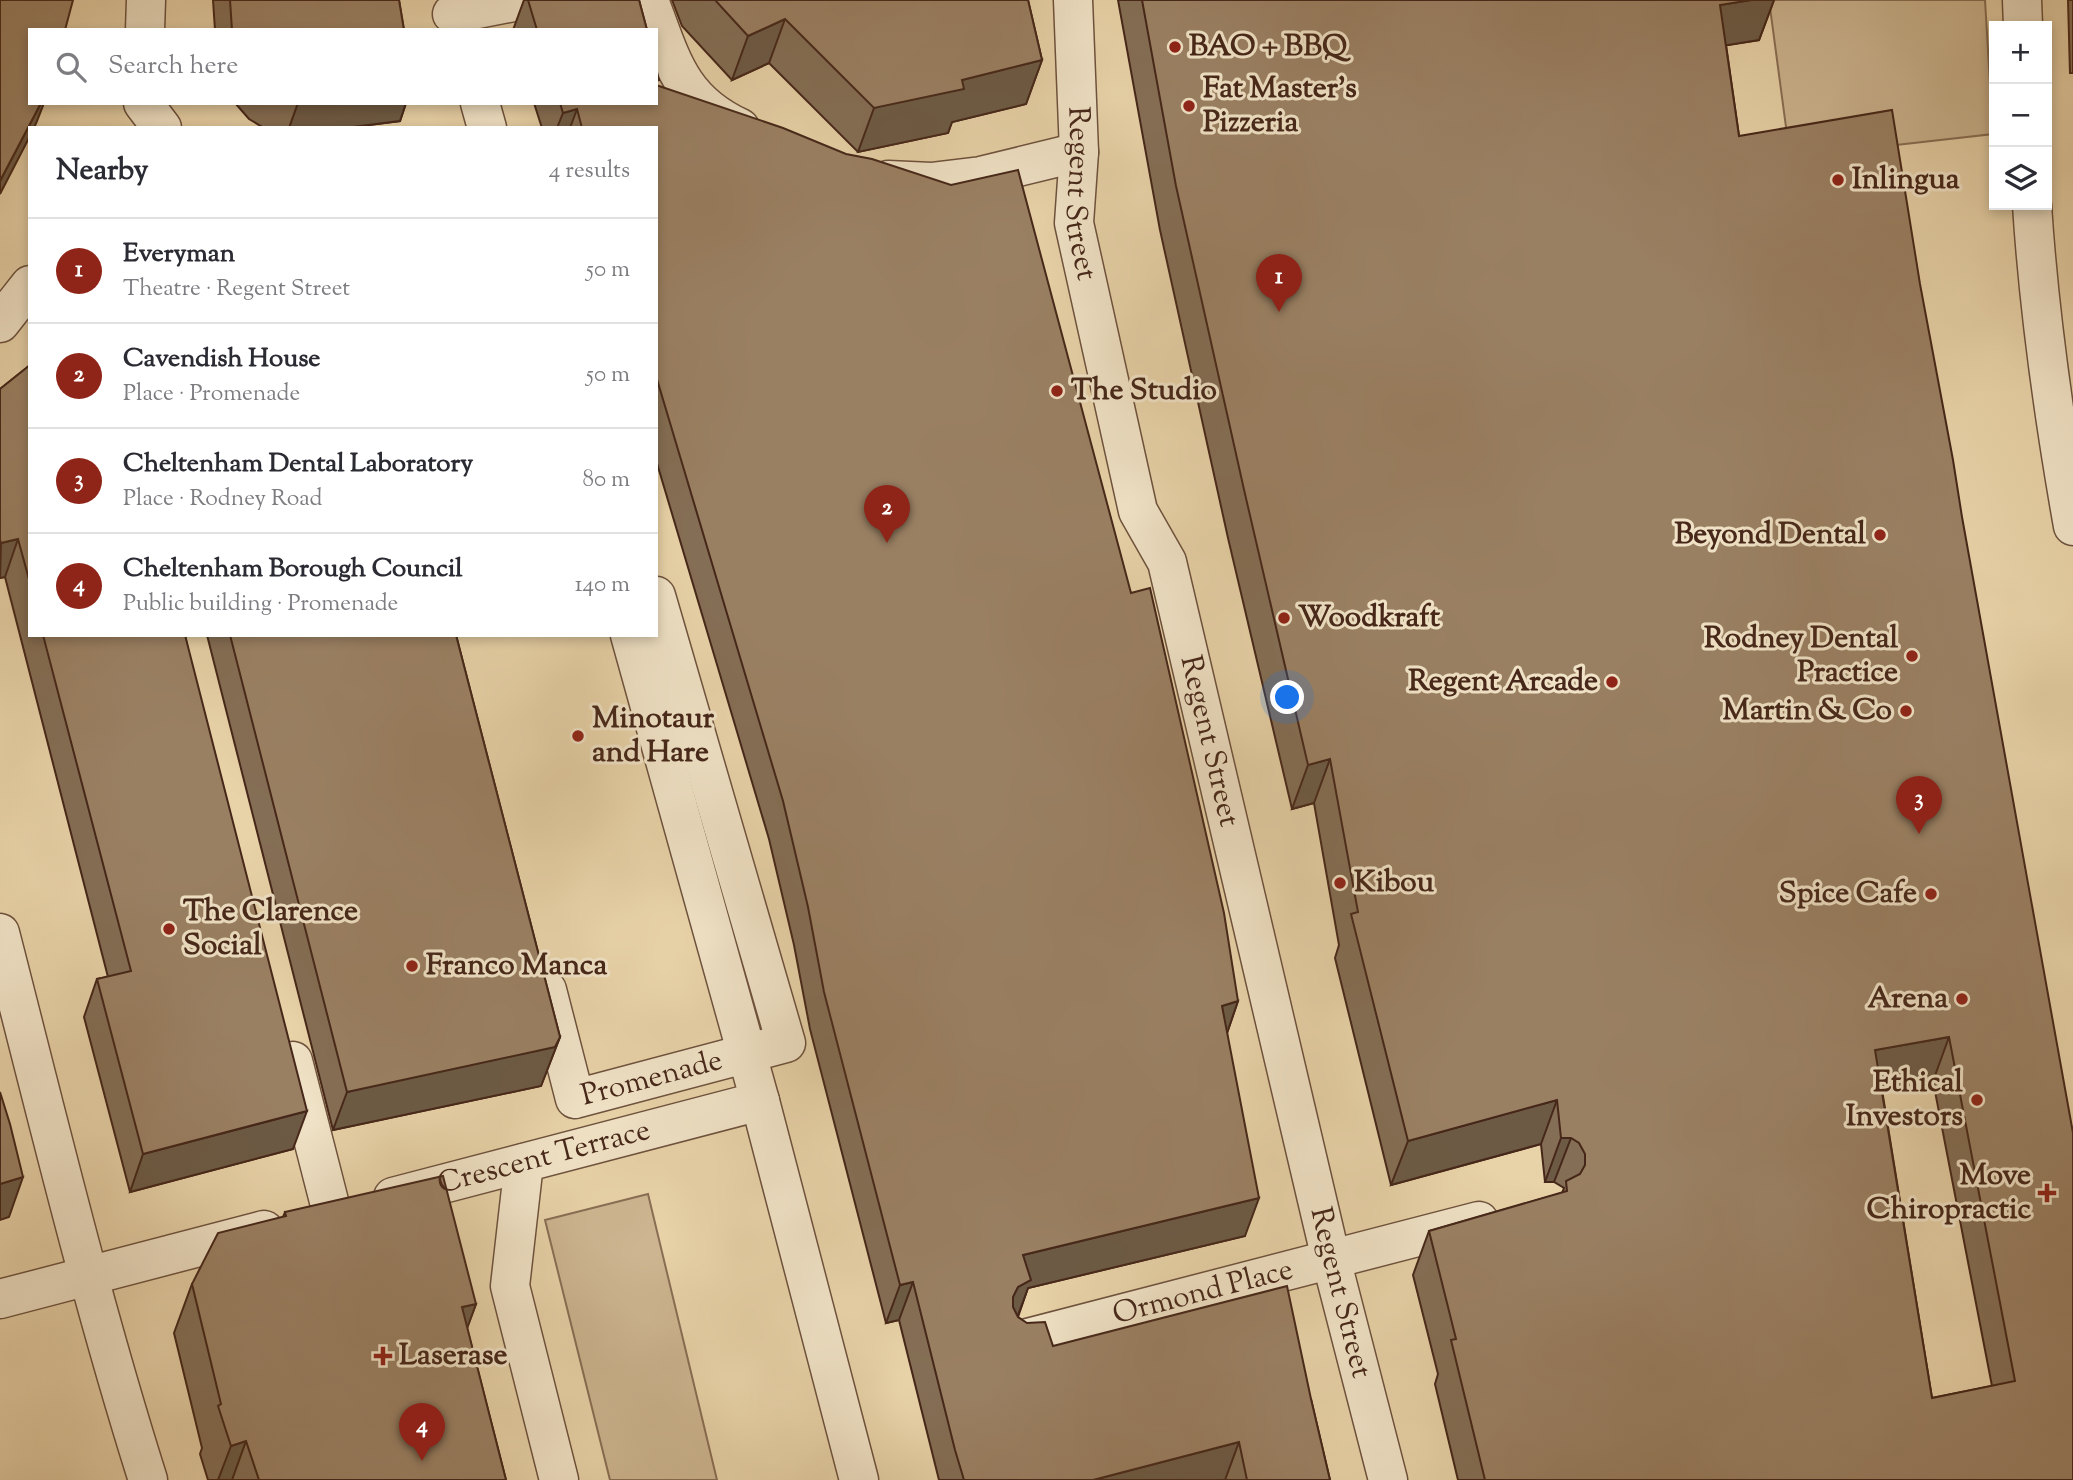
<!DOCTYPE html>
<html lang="en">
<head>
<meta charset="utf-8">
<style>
  :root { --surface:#fff; --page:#f2f2f3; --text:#2b2b33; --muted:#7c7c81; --line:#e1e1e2; --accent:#8f2418 }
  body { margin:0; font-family:"Sorts Mill Goudy",serif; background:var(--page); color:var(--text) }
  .controls { position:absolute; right:21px; top:21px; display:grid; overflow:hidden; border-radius:0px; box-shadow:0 4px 10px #0003 }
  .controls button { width:63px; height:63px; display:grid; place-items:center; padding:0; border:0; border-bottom:2px solid var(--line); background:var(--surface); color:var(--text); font:35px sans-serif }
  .you { position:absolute; left:1288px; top:698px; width:24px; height:24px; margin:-18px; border:5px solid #fff; border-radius:50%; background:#1a73e8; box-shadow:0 0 0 10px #1a73e833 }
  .badge { display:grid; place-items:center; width:46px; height:46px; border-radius:50%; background:var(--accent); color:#fff; font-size:23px; font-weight:700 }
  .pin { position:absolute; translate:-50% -58px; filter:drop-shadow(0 2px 4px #0008) }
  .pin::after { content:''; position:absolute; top:37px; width:24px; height:21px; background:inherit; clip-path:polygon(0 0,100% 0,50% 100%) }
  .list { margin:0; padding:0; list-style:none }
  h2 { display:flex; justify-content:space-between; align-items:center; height:91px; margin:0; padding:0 28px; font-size:30px }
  h2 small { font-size:23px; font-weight:400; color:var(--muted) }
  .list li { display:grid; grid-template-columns:46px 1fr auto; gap:21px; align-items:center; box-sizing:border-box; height:105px; padding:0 28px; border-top:2px solid var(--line) }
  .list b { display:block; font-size:26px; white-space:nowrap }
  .list p { margin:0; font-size:23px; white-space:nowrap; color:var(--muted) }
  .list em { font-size:23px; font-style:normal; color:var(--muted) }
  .icon { flex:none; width:38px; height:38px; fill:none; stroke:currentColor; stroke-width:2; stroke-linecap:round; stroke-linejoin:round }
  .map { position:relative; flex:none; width:2073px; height:1480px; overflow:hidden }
  .search { position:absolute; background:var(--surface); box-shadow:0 4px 10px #0003; left:28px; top:28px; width:630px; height:77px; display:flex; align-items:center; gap:18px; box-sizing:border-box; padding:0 24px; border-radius:0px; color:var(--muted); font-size:26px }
  .panel { position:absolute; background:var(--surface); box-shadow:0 4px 10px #0003; left:28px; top:126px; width:630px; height:511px; border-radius:0px }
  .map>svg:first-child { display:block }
  .park { fill:#ccb590; stroke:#896e54; stroke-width:2 }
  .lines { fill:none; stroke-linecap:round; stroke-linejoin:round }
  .minor-casing { stroke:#6e523d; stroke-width:41 }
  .minor { stroke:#f0e2c6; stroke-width:38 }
  .wall { fill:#846e55; stroke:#462719; stroke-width:2; fill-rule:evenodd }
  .shaded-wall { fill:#6c5a45; stroke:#462719; stroke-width:2 }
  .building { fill:#9a8063; stroke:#462719; stroke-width:2; fill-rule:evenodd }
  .poi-dot { fill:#8f2418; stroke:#f0e2c6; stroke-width:2.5 }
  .labels { text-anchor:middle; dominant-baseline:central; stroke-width:6; stroke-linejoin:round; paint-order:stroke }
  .poi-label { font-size:30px; font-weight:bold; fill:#462719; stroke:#f0e2c6; text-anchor:start }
  .street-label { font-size:30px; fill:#462719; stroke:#f0e2c6 }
</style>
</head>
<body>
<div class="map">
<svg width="2073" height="1480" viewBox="0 0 2073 1480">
  <rect width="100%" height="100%" fill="#e8d2a8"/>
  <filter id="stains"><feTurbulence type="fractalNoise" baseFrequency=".00286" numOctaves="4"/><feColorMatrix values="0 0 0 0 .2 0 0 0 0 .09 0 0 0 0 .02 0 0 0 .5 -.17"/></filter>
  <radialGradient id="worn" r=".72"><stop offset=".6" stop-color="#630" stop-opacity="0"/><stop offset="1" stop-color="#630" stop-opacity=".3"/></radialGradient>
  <g class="park">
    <polygon points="1769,0 1985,0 1993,134 1790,157"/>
    <polygon points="648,1194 717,1480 610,1480 545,1220"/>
  </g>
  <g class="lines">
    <g class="minor-casing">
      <g id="minor">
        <path d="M649,0C671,58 679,100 740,128"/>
        <path id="s1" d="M1073,0L1079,152L1074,223L1138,511L1167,562L1331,1259L1388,1480"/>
        <polyline points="2022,0 2023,26"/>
        <polyline points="452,14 524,0"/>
        <polyline points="145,30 146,0"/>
        <polyline points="143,103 162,128"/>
        <polyline points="480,103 487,128"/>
        <polyline points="888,180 931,182 981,176 1079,152"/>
        <path d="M2032,205C2039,313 2054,419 2073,526"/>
        <polyline points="0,323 30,285"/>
        <polyline points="630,635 760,1101 859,1480"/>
        <path d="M0,933C47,1116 91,1300 148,1480"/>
        <path id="s2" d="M547,990L575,1099L786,1043L656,596"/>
        <polyline points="293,1061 332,1213"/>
        <polyline points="524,1163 510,1286 559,1480"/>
        <path id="s3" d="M393,1197L760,1101"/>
        <polyline points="0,1299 264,1230"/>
        <path id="s4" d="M1020,1340L1479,1221"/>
      </g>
    </g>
    <use href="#minor" class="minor"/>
  </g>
  <g class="wall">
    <polygon points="213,0 399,0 404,30 215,30"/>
    <polygon points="524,0 639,0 647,30 513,30"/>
    <polygon points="672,0 1028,0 1042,60 1026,104 952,122 948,133 858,152 769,63 732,80 682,26"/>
    <path d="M1118,0H1774L1759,40L1726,45L1739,136L2073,1480H1458L1435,1384L1438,1374L1413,1275L1429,1231L1562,1193L1564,1188L1554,1182H1545L1541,1144L1391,1185L1335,958L1339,945L1314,803L1292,809L1228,538L1160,230ZM1933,1081L1992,1386L1932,1398L1882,1090Z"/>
    <polygon points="2068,0 2073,0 2073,73 2070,73"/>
    <polygon points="657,85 1238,1001 1227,1033 1245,1236 1028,1288 1018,1317 1053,1346 1311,1399 1330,1480 939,1480 899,1320 886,1323 810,1029 794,945 769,839 656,460 656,128 542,128 534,103 656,103"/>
    <polygon points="235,103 406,103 400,121 345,128 264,128 249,119"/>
    <polygon points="30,365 30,635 185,635 293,1149 130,1192 84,1017 97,979 108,977 5,577 0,578 0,389"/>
    <polygon points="207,635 456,635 560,1037 541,1086 333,1130"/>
    <polygon points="285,1212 476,1304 467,1328 506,1480 208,1480 200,1454 202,1448 174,1333 192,1284 283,1217"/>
  </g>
  <g class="shaded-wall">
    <polygon points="1751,0 1774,0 1759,40 1704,49 1720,5"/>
    <polygon points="785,19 769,63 732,80 748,36"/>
    <polygon points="1042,60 1026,104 952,122 948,133 858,152 874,108 962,80"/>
    <polygon points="41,103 44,103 37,121 34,128 30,128 30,136 0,194 0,181"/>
    <polygon points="298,103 406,103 400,121 345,128 289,128"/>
    <polygon points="577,109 570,128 557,128 563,113"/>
    <polygon points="18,539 5,577 0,578 1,543"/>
    <polygon points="1330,759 1314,803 1292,809 1308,765"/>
    <polygon points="1238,1001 1225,1039 1222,1006"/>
    <polygon points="560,1037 541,1086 333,1130 347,1092"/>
    <polygon points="1949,1037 1933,1081 1859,1094 1875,1050"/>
    <polygon points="1557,1100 1541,1144 1391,1185 1408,1141"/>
    <polygon points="307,1111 293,1149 130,1192 143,1154"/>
    <polygon points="1561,1138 1571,1138 1554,1182 1545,1182"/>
    <polygon points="23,1177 9,1217 0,1220 0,1184"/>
    <polygon points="1259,1198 1245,1236 1028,1288 1017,1318 1004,1325 1023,1255"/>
    <polygon points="913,1282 899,1320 886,1323 900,1285"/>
    <polygon points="476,1304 458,1353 462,1307"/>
    <polygon points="246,1441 232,1480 218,1480 231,1446"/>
    <polygon points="1239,1442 1225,1480 1093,1480"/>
  </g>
  <g class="building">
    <polygon points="0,0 73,0 65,30 30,30 30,103 41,103 0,181"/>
    <polygon points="230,0 399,0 404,30 232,30"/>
    <polygon points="528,0 639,0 647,30 537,30"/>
    <polygon points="715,0 1028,0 1042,60 962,80 964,89 874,108 785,19 748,36"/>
    <path d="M1142,0H1751L1720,5L1739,136L1892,110L1920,284L1953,460L1962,517L2073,1133V1480H1485L1451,1340L1456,1339L1429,1231L1567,1191L1566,1181L1580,1174L1585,1165V1154L1579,1143L1571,1138H1561L1557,1100L1408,1141L1351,914L1358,912L1330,759L1308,765L1245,494L1176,186ZM1949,1037L2015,1381L1932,1398L1875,1050Z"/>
    <polygon points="656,68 659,80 656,81"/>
    <polygon points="656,85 783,128 846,154 872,159 951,185 1018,170 1131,593 1150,588 1224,913 1238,1001 1222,1006 1259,1198 1023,1255 1031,1280 1018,1287 1013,1297 1013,1307 1018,1317 1027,1323 1045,1322 1053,1346 1287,1286 1311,1399 1330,1480 1247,1480 1239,1442 1093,1480 964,1480 955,1450 913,1282 900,1285 824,992 808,907 783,801 656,376 656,128 582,128 577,109 563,113 560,103 656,103"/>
    <polygon points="30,365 30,583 18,539 1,543 0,540 0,389"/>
    <polygon points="43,635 185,635 307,1111 143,1154 97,979 131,971"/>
    <polygon points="230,635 456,635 560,1037 555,1047 347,1092"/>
    <polygon points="0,1092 10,1124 23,1177 0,1184"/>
    <polygon points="443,1176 476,1304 462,1307 506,1480 259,1480 246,1441 231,1446 218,1406 221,1404 192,1284 218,1233 286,1216 285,1212"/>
  </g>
  <g class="poi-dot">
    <circle cx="1175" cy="47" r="7"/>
    <circle cx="1189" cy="106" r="7"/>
    <circle cx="1838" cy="180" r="7"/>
    <circle cx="1057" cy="391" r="7"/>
    <circle cx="1880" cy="535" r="7"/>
    <circle cx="1284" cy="618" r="7"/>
    <circle cx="1912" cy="656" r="7"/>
    <circle cx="1612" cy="682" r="7"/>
    <circle cx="1906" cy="711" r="7"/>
    <circle cx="578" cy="736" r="7"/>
    <circle cx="1340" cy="883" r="7"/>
    <circle cx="1931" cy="894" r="7"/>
    <circle cx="169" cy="929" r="7"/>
    <circle cx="412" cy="966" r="7"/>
    <circle cx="1962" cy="999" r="7"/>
    <circle cx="1977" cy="1100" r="7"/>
    <path d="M2043.5 1182.5h7v7h7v7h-7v7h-7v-7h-7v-7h7z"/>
    <path d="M379.5 1345.5h7v7h7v7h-7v7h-7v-7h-7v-7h7z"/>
  </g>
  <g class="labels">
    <g class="poi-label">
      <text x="1189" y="47">BAO + BBQ</text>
      <text x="1203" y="89">Fat Master's<tspan x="1203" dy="34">Pizzeria</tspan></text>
      <text x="1852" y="180">Inlingua</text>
      <text x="1071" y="391">The Studio</text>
      <text x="1866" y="535" text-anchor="end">Beyond Dental</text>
      <text x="1298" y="618">Woodkraft</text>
      <text x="1898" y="639" text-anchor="end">Rodney Dental<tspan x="1898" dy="34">Practice</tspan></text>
      <text x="1598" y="682" text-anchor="end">Regent Arcade</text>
      <text x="1892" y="711" text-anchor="end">Martin &amp; Co</text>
      <text x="592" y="719">Minotaur<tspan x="592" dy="34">and Hare</tspan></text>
      <text x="1354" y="883">Kibou</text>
      <text x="1917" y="894" text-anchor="end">Spice Cafe</text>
      <text x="183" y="912">The Clarence<tspan x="183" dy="34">Social</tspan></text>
      <text x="426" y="966">Franco Manca</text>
      <text x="1948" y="999" text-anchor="end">Arena</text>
      <text x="1963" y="1083" text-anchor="end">Ethical<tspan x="1963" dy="34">Investors</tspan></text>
      <text x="2031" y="1176" text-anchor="end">Move<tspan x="2031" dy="34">Chiropractic</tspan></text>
      <text x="399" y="1356">Laserase</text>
    </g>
    <g class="street-label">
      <text stroke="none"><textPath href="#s1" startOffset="194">Regent Street</textPath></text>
      <text stroke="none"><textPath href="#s1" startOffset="761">Regent Street</textPath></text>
      <text stroke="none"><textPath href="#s2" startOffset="192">Promenade</textPath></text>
      <text stroke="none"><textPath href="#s3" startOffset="156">Crescent Terrace</textPath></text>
      <text stroke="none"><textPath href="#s4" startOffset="189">Ormond Place</textPath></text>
      <text stroke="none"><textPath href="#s1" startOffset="1328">Regent Street</textPath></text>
    </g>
  </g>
  <rect width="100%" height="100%" filter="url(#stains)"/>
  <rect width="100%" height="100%" fill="url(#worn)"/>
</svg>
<div class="controls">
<button>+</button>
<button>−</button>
<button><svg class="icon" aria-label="layers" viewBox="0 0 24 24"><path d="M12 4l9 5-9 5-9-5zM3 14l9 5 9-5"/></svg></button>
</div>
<div class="you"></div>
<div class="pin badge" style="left:1279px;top:312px">1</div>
<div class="pin badge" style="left:887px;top:543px">2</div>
<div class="pin badge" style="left:1919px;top:834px">3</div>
<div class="pin badge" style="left:422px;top:1461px">4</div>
<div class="search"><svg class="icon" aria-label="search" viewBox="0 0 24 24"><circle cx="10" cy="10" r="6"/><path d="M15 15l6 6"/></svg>Search here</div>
<section class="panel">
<h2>Nearby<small>4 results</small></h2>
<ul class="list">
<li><span class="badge">1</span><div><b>Everyman</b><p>Theatre · Regent Street</p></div><em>50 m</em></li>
<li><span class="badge">2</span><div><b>Cavendish House</b><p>Place · Promenade</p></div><em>50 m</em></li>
<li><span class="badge">3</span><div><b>Cheltenham Dental Laboratory</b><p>Place · Rodney Road</p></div><em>80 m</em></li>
<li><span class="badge">4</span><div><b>Cheltenham Borough Council</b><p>Public building · Promenade</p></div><em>140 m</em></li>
</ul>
</section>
</div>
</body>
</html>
